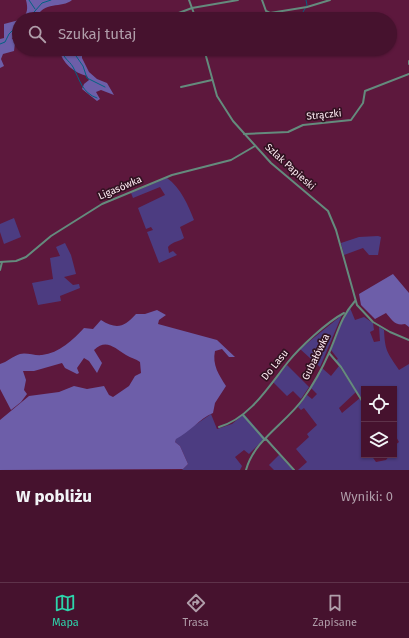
<!DOCTYPE html>
<html lang="pl">
<head>
<meta charset="utf-8">
<style>
  :root { --surface:#46122e; --page:#50203a; --text:#f1f3f6; --muted:#b09eaa; --line:#5e324a; --accent:#2dd5ab }
  body { margin:0; font-family:"Fira Sans",sans-serif; background:var(--page); color:var(--text) }
  .controls { position:absolute; right:12px; bottom:12px; display:grid; overflow:hidden; border-radius:0px; box-shadow:0 1px 3px #0004 }
  .controls button { width:36px; height:36px; display:grid; place-items:center; padding:0; border:0; border-bottom:1px solid var(--line); background:var(--surface); color:var(--text); font:20px sans-serif }
  .list { margin:0; padding:0; list-style:none }
  h2 { display:flex; justify-content:space-between; align-items:center; height:52px; margin:0; padding:0 16px; font-size:17px }
  h2 small { font-size:13px; font-weight:400; color:var(--muted) }
  .icon { flex:none; width:22px; height:22px; fill:none; stroke:currentColor; stroke-width:2; stroke-linecap:round; stroke-linejoin:round }
  .map { position:relative; flex:none; width:409px; height:470px; overflow:hidden }
  .search { position:absolute; background:var(--surface); box-shadow:0 1px 3px #0004; left:12px; right:12px; top:12px; height:44px; display:flex; align-items:center; gap:10px; box-sizing:border-box; padding:0 14px; border-radius:22px; color:var(--muted); font-size:15px }
  .sheet { height:112px; background:var(--surface) }
  nav { display:flex; justify-content:space-around; align-items:center; box-sizing:border-box; height:56px; border-top:1px solid var(--line); background:var(--surface); font-size:11px; color:var(--muted) }
  nav a { display:grid; justify-items:center; gap:2px }
  nav .on { color:var(--accent) }
  .map>svg:first-child { display:block }
  .green { fill:#4c3c81 }
  .forest { fill:#6d5ea9 }
  .lines { fill:none; stroke-linecap:round; stroke-linejoin:round }
  .stream { stroke:#046283; stroke-width:1 }
  .street { stroke:#648b7d; stroke-width:2 }
  .labels { text-anchor:middle; dominant-baseline:central; stroke-width:3.5; stroke-linejoin:round; paint-order:stroke }
  .street-label { font-size:10px; fill:#fdebf2; stroke:#311221 }
</style>
</head>
<body>
<div class="map">
<svg width="409" height="470" viewBox="0 0 409 470">
  <rect width="100%" height="100%" fill="#5d183d"/>
  <g class="green">
    <path d="M167,178C181,188 188,205 194,220L180,227L184,238C179,242 173,241 168,247L169,253L173,251L177,255L159,263L147,232L153,230L151,227L146,229L138,208L165,195L160,187L133,198L131,193Z"/>
    <polygon points="14,218 21,237 4,244 0,232 0,224"/>
    <polygon points="378,236 381,237 378,255 369,255 363,248 344,255 341,243 359,237"/>
    <polygon points="65,243 71,255 76,274 64,277 73,285 79,284 80,288 60,296 61,301 38,305 32,283 53,279 50,258 60,256 56,247"/>
    <path d="M350,308L355,320L364,317L373,323L374,330L370,332L374,342L380,341L379,327L384,330C385,351 387,352 399,370L409,364V470H298L307,462L296,449L309,437L307,434L317,425L304,408L301,410L298,407L307,395L312,399L317,394L311,388L322,368L331,376L339,366L356,392L339,408L342,413L360,398C369,414 364,439 364,455H371L376,462L386,460L390,455H394V446L399,442L394,433V389H364V402L336,360L338,359L331,350L344,316Z"/>
    <polygon points="342,315 320,367 300,349"/>
    <polygon points="287,365 309,387 301,399 293,391 287,396 273,382"/>
    <polygon points="211,414 217,429 232,424 244,414 265,438 249,454 244,450 235,457 242,466 240,470 182,470 188,464 180,446 175,442 176,438"/>
    <polygon points="279,455 293,470 274,470 269,465"/>
  </g>
  <g class="forest">
    <path d="M26,0H72C62,9 43,0 36,19H21C28,14 28,8 26,0Z"/>
    <polygon points="19,20 19,35 12,38 15,43 14,51 3,54 1,59 4,66 0,68 0,39 4,38 4,24"/>
    <path d="M59,49H92L91,51L82,53V58L89,72L97,79L107,83L114,95L101,90L96,92L100,99L97,101L82,89L84,84L89,80L87,76C74,73 62,63 59,49Z"/>
    <path d="M393,274L409,293V327L405,324C395,326 392,320 386,313L375,319L361,305L359,294Z"/>
    <path d="M157,310L166,315L159,320L158,324L217,340L235,357H229L222,349L215,351C212,365 219,375 226,386L215,403L213,413C199,419 190,432 176,439L175,442L180,446L188,464L183,469L0,470V420L29,396L59,392L74,386L87,389L104,386L109,395L113,397L129,386L135,376L141,373L140,362C136,359 131,358 126,355C115,348 106,338 94,350L102,363L97,373L89,361L84,358L77,368L79,373L77,374L65,368L62,363L34,371H23L26,380L24,390L27,394L21,402L11,410L0,389V364C7,362 13,356 20,354C26,352 35,356 42,355C59,353 73,340 84,328L93,329L101,320C117,330 124,327 136,314H145Z"/>
  </g>
  <g class="lines">
    <g class="stream">
      <polyline points="29,0 35,9"/>
      <polyline points="28,19 42,3 51,0"/>
      <polyline points="299,19 307,5 306,0"/>
      <polyline points="0,44 5,42 9,34 13,30 19,31"/>
      <path d="M62,49C63,59 69,60 73,67C80,80 82,93 97,98"/>
      <polyline points="74,49 74,53 83,66 87,78 105,87"/>
    </g>
    <g class="street">
      <polyline points="189,0 196,19"/>
      <polyline points="262,0 266,11 270,13 307,7 330,0"/>
      <polyline points="176,14 192,8 238,0"/>
      <polyline points="204,49 217,96 233,121 271,163 328,211 336,230 357,305 373,322 390,332 409,340"/>
      <polyline points="409,61 409,64"/>
      <polyline points="181,87 212,80"/>
      <polyline points="244,134 288,132 303,125 351,120 363,103 365,91 409,74"/>
      <polyline points="0,262 16,261 26,257 51,236 102,204 172,175 231,160 255,146"/>
      <polyline points="0,270 2,262"/>
      <polyline points="329,353 341,367 364,404"/>
      <polyline points="243,415 265,440"/>
      <path d="M219,427C250,418 269,386 288,362C300,347 327,322 344,313"/>
      <polyline points="266,439 294,470"/>
      <path d="M246,470C254,440 286,423 303,399C313,385 322,369 329,353C338,333 340,318 355,301"/>
    </g>
  </g>
  <g class="labels">
    <g class="street-label">
      <text transform="translate(324 115) rotate(-6)">Strączki</text>
      <text transform="translate(290 167) rotate(42)">Szlak Papieski</text>
      <text transform="translate(120 188) rotate(-23)">Ligasówka</text>
      <text transform="translate(316 357) rotate(-64)">Gubałówka</text>
      <text transform="translate(275 365) rotate(-51)">Do Lasu</text>
    </g>
  </g>
</svg>
<div class="controls">
<button><svg class="icon" aria-label="locate" viewBox="0 0 24 24"><circle cx="12" cy="12" r="6"/><path d="M12 2v4M12 18v4M2 12h4M18 12h4"/></svg></button>
<button><svg class="icon" aria-label="layers" viewBox="0 0 24 24"><path d="M12 4l9 5-9 5-9-5zM3 14l9 5 9-5"/></svg></button>
</div>
<div class="search"><svg class="icon" aria-label="search" viewBox="0 0 24 24"><circle cx="10" cy="10" r="6"/><path d="M15 15l6 6"/></svg>Szukaj tutaj</div>
</div>
<section class="sheet">
<h2>W pobliżu<small>Wyniki: 0</small></h2>
<ul class="list">
</ul>
</section>
<nav>
<a class="on"><svg class="icon" aria-label="map" viewBox="0 0 24 24"><path d="M3 6l6-2 6 2 6-2v14l-6 2-6-2-6 2zM9 4v14M15 6v14"/></svg>Mapa</a>
<a><svg class="icon" aria-label="directions" viewBox="0 0 24 24"><path d="M12 3l9 9-9 9-9-9zM9 14v-3h6M13 9l2 2-2 2"/></svg>Trasa</a>
<a><svg class="icon" aria-label="saved" viewBox="0 0 24 24"><path d="M7 4h10v16l-5-4-5 4z"/></svg>Zapisane</a>
</nav>
</body>
</html>
